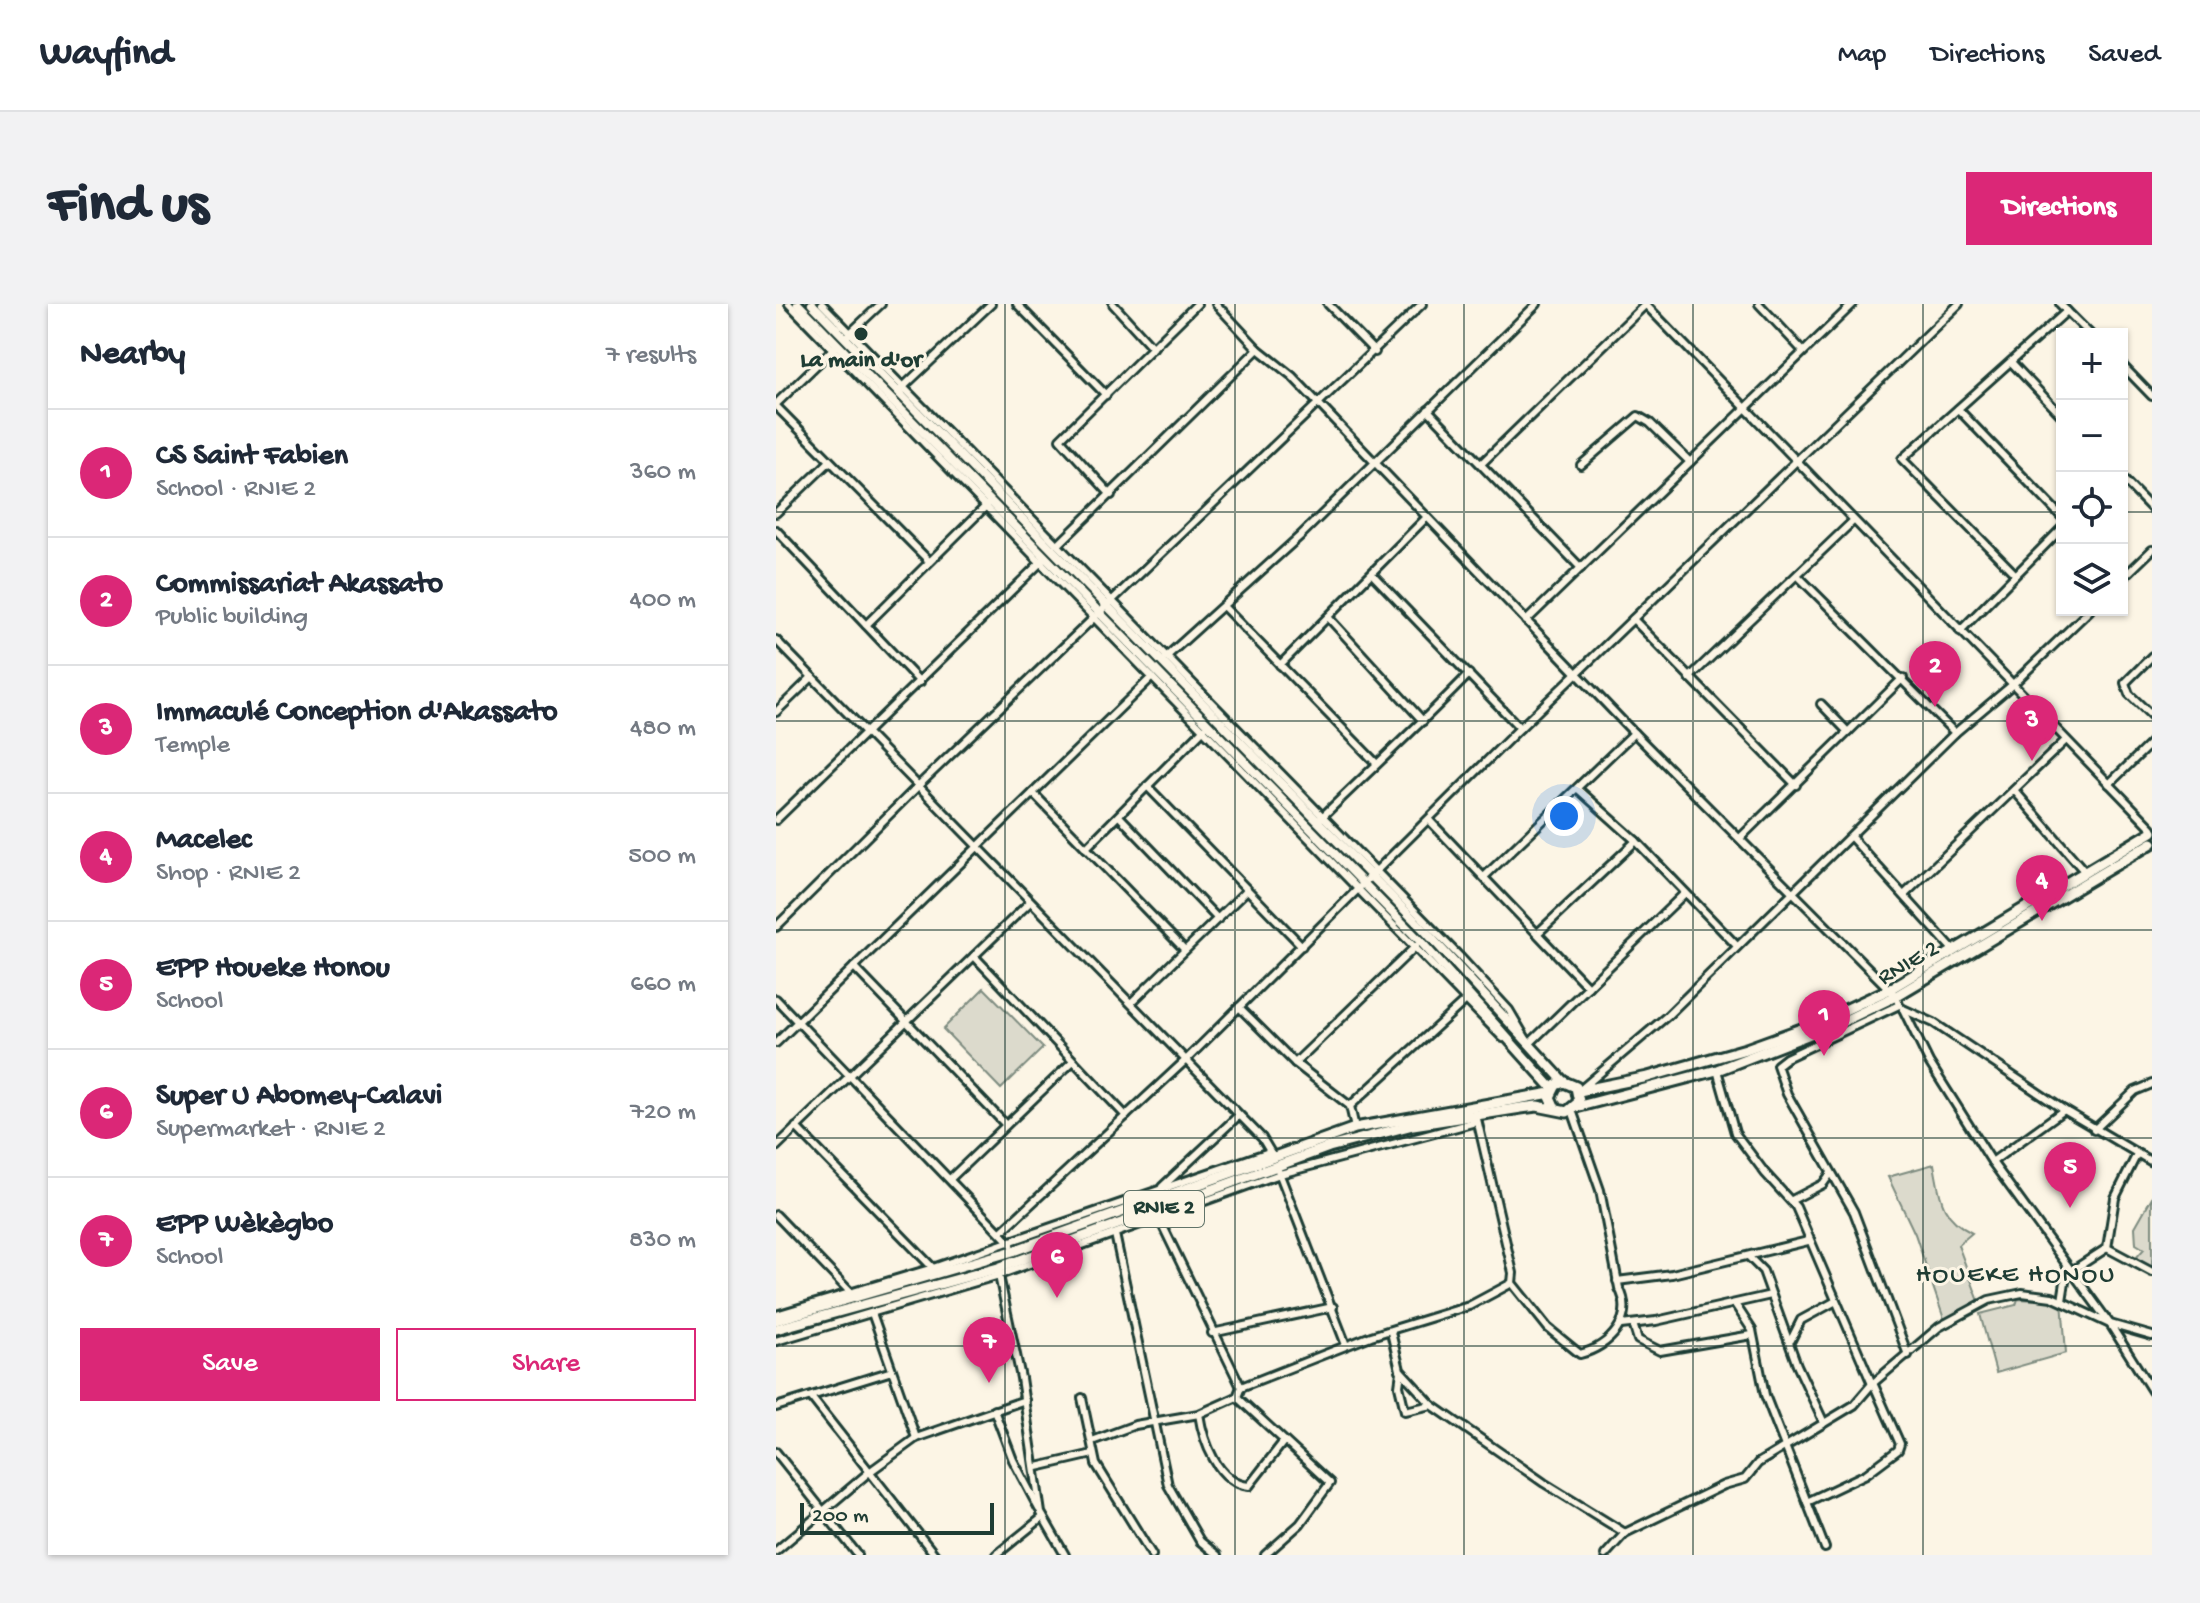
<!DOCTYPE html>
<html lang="en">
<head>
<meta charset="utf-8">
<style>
  :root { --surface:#fff; --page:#f2f2f3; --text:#1f2937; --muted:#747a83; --line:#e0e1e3; --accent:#db2777 }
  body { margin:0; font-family:"Gochi Hand",sans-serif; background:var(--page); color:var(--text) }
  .controls { position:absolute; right:24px; top:24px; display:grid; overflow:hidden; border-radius:0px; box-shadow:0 2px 6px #0004 }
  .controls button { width:72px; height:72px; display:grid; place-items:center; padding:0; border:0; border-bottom:2px solid var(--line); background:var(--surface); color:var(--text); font:40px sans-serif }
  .scale { position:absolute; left:24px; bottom:20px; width:194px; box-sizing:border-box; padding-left:8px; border:4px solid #1f3d34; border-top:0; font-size:22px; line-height:28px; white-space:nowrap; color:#1f3d34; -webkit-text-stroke:6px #fcf5e5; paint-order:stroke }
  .you { position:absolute; left:788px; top:512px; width:28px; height:28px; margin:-20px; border:6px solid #fff; border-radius:50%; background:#1a73e8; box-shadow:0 0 0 12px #1a73e833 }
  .badge { display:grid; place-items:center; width:52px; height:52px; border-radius:50%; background:var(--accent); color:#fff; font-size:26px; font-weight:700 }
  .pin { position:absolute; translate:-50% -66px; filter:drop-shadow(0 2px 4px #0008) }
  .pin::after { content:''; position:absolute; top:42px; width:28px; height:24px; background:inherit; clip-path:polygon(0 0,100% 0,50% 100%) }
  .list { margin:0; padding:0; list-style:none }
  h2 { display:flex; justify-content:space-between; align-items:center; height:104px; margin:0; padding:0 32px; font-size:34px }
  h2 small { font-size:26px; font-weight:400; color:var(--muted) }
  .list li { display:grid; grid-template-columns:52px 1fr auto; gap:24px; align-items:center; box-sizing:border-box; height:128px; padding:0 32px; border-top:2px solid var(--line) }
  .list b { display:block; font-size:30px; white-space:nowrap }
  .list p { margin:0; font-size:26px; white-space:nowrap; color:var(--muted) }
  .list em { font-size:26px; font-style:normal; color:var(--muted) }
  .actions { display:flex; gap:16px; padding:24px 32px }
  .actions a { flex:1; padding:18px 0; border:2px solid var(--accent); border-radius:0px; text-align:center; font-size:28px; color:var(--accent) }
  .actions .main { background:var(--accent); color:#fff }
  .icon { flex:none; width:44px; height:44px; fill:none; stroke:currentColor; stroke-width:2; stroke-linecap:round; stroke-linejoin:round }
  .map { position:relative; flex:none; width:1376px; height:1251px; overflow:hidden; border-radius:0px }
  header { display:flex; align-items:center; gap:48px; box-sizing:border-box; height:112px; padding:0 40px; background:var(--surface); border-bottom:2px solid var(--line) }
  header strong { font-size:38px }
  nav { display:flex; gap:44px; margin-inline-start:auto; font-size:28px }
  .intro { display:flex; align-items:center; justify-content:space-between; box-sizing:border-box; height:192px; padding:0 48px }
  h1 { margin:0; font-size:56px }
  .button { padding:20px 36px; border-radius:0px; background:var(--accent); color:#fff; font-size:28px; font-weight:700 }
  main { display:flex; gap:48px; padding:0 48px }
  aside { flex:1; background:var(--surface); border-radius:0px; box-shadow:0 2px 6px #0004 }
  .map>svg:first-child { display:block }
  .green { fill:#dcdacc; stroke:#7e8c80; stroke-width:2 }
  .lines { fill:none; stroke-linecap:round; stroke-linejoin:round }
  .minor-casing { stroke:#1f3d34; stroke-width:12 }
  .major-casing { stroke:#1f3d34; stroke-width:14 }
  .highway-casing { stroke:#1f3d34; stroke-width:15 }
  .minor { stroke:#fcf5e5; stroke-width:6 }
  .major { stroke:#fcf5e5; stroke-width:8 }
  .highway { stroke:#fcf5e5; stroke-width:9 }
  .grid { fill:none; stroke:#1f3d34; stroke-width:2; stroke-opacity:0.55 }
  .poi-dot { fill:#1f3d34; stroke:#fcf5e5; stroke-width:3 }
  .labels { text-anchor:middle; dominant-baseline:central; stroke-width:6; stroke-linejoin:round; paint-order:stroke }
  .shield { fill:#fcf5e5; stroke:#617469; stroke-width:2 }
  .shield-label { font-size:22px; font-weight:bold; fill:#1f3d34 }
  .poi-label { font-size:24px; font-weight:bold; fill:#1f3d34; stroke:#fcf5e5 }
  .street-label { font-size:24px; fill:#1f3d34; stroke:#fcf5e5 }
  .neighbourhood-label { font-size:26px; letter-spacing:2px; fill:#1f3d34; stroke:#fcf5e5 }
</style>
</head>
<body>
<header>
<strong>Wayfind</strong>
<nav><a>Map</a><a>Directions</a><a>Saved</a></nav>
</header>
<div class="intro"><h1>Find us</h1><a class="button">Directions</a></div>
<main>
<aside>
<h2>Nearby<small>7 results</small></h2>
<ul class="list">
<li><span class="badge">1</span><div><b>CS Saint Fabien</b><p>School · RNIE 2</p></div><em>360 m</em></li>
<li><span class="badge">2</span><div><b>Commissariat Akassato</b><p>Public building</p></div><em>400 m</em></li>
<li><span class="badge">3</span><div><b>Immaculé Conception d'Akassato</b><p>Temple</p></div><em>480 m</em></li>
<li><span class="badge">4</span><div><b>Macelec</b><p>Shop · RNIE 2</p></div><em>500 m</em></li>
<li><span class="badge">5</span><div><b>EPP Houeke Honou</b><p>School</p></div><em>660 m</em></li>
<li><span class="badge">6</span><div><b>Super U Abomey-Calavi</b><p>Supermarket · RNIE 2</p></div><em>720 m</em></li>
<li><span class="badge">7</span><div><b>EPP Wèkègbo</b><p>School</p></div><em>830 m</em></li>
</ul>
<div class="actions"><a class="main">Save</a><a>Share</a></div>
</aside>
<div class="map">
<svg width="1376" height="1251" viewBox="0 0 1376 1251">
  <rect width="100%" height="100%" fill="#fcf5e5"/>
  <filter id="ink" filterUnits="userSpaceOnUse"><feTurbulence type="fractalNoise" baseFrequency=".0125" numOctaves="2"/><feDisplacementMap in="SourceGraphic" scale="16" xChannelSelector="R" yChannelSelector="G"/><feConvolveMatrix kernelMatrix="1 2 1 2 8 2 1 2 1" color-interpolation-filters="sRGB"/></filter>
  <g filter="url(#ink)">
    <g class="green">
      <polygon points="208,684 267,744 225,785 167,725"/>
      <path d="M1158,860C1164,893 1164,913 1196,929L1182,941L1204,1000L1168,1015L1139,930L1112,873Z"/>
      <polygon points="1376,893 1376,964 1359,955 1368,945 1360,940 1359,923"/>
      <polygon points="1242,995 1286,997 1290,1049 1220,1069 1204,1010 1240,1001"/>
    </g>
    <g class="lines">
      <g class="minor-casing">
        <g id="minor">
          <polyline points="13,0 727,734"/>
          <polyline points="46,0 685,654 733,706 753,740 909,589"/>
          <polyline points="241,0 330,91"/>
          <polyline points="337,0 377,44"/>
          <polyline points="440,0 482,45 516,72 858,429 1120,692 1123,701 1010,754 1001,761 1011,790 1078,908 1132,1051"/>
          <polyline points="552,0 599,48"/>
          <polyline points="869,0 1376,524"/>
          <polyline points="983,0 1027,47"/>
          <polyline points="1284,0 1314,30"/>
          <polyline points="72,31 105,0"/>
          <polyline points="1235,58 1286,112"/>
          <polyline points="1346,61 1376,92"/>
          <polyline points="125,85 215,0"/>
          <polyline points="0,100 58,44"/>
          <polyline points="0,102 153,257"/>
          <polyline points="1182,105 1286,213"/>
          <polyline points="652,106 805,264"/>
          <polyline points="705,160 870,0"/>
          <polyline points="805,161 862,112 874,119 914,158"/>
          <polyline points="1346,174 1376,205"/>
          <polyline points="335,191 284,135 421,0"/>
          <polyline points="0,209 53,158"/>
          <polyline points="0,226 144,378"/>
          <polyline points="282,241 482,45"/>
          <polyline points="1238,269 1126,155 1291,7"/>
          <polyline points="596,270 744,424"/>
          <polyline points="1022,272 1179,429"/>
          <polyline points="1346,275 1376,246"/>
          <polyline points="447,302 600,459"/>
          <polyline points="552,313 647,417"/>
          <polyline points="857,315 1020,481"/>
          <polyline points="750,317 1077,0"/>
          <polyline points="90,321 212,200"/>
          <polyline points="1184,327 1286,224"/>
          <polyline points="0,336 486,834 495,849"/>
          <polyline points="1376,352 1349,379 1353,390 1376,412"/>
          <polyline points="390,353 524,232 761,0"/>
          <polyline points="504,361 650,214"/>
          <polyline points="913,374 1076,218"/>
          <polyline points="1045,400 1072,428"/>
          <polyline points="0,408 36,373"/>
          <polyline points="1333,480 1376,438"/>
          <polyline points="371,482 526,642"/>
          <polyline points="802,485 860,537 960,641"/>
          <polyline points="1238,486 1309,568"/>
          <polyline points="257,489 409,646"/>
          <polyline points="343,512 442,615"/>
          <path d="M544,515C594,466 645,420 693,370"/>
          <polyline points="0,516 267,256"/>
          <polyline points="654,517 812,683"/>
          <polyline points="965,533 1127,374"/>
          <polyline points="1075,533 1178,647"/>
          <polyline points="310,544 428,425"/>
          <polyline points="708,573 858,429"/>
          <polyline points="1128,591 1290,436"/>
          <polyline points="0,623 144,480 646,0"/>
          <polyline points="763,628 860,537"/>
          <polyline points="198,652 350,812"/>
          <polyline points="78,663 230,821"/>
          <polyline points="0,695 235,940"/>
          <polyline points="356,698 471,586"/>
          <polyline points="463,703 519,759 574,802 579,824"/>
          <polyline points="1127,705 1153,758 1216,858 1334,1020 1376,1087"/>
          <polyline points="1127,705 1158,719 1288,806 1376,858"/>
          <polyline points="0,739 376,373"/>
          <polyline points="519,759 640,642"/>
          <polyline points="941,766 959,829 989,869 1020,903 1096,1080"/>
          <polyline points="804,786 891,712 1179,429 1236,381 1314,306"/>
          <polyline points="574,802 690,696"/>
          <path d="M701,815L737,969L736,979L772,1024L804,1050C833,1043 860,1015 843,984L824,886L796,806"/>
          <polyline points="20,823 157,964"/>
          <polyline points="1318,826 1359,787 1376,780"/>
          <polyline points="0,843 254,598"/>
          <polyline points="1216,858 1288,806"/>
          <polyline points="502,866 570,1041"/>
          <polyline points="174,875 297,757"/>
          <polyline points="386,883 463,811"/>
          <polyline points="1016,896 1047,880 1055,869"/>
          <polyline points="381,910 465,1083"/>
          <polyline points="0,911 75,989"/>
          <polyline points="225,928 411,755 744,424 1183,0"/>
          <polyline points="339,930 392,1181 424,1237 441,1251"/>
          <polyline points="1331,944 1339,894 1361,850"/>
          <polyline points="1331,944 1376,968"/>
          <polyline points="973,953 987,967 1021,1061 1048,1119"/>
          <polyline points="222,967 245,1074 265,1209 289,1251"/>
          <polyline points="1294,968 1331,944"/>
          <polyline points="841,977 896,970 1032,937"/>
          <polyline points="1286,997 1291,965"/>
          <polyline points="959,1000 976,1026 989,1091 1049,1244"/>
          <polyline points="96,1009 140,1134"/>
          <polyline points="0,1011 157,964 493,848 496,850"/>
          <polyline points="857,1020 862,1036 884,1047 976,1031"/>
          <polyline points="845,1021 880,1017 995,991"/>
          <polyline points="615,1028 624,1066 656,1101 768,1179 849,1229 948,1181 969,1175 982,1159 1078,1101 1096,1080 1163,1023 1213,996 1246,989 1276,993 1334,1020 1376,1032"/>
          <polyline points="436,1029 557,1003"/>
          <polyline points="1015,1036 1025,1016 1060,997"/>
          <polyline points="0,1037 223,971 504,870 696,819 703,811"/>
          <polyline points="625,1068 623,1082 629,1107 656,1101"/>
          <polyline points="35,1093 159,1251"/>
          <polyline points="461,1093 554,1179 524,1220 489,1251"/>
          <polyline points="306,1094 320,1160 376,1251"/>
          <polyline points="0,1103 116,1067"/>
          <polyline points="218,1106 237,1156 263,1205"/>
          <path d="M423,1110C427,1136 441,1179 473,1182L508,1137"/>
          <polyline points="316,1137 359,1121 423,1110 461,1093 465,1083 595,1032 693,1002 736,979"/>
          <polyline points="0,1148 82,1251"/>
          <polyline points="261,1163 317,1150"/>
          <polyline points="1031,1198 1090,1170 1122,1146 1124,1140 1097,1079"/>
          <polyline points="0,1247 92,1169 140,1134 249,1096"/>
          <polyline points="220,1251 267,1213"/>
          <polyline points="829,1251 849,1229"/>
        </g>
      </g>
      <g class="major-casing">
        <g id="major">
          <polyline points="22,0 646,639 777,785"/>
          <polyline points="36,0 651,629 788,778"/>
        </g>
      </g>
      <g class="highway-casing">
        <g id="highway">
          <polyline points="803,787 872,773 970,745 1039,720 1114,685 1376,528"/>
          <polyline points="800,803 941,766 1070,716 1120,692 1376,539"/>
          <polyline points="0,1016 237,947 579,824 775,789"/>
          <polyline points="0,1025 222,964 553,843 637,821 745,804 761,802 791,808 803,798 800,783 788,778 780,781 774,793 779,804"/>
        </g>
      </g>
      <use href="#minor" class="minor"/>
      <use href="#major" class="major"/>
      <use href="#highway" class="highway"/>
    </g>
  </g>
  <path class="grid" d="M229,0V1251M459,0V1251M688,0V1251M917,0V1251M1147,0V1251M0,208H1286M1346,208H1376M0,417H1376M0,626H1376M0,834H1376M0,1042H1376"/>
  <circle class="poi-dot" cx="85" cy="30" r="8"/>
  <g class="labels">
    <rect class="shield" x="348" y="887" width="80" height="36" rx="6"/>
    <g class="shield-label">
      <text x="388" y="905">RNIE 2</text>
    </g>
    <g class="poi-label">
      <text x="85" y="57">La main d'or</text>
    </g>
    <g class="street-label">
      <text transform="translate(1133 660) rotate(-30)">RNIE 2</text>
    </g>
    <g class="neighbourhood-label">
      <text x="1240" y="972">HOUEKE HONOU</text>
    </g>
  </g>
</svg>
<div class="controls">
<button>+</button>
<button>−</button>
<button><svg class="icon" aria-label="locate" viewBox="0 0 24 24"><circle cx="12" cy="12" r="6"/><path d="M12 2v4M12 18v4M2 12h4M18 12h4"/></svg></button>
<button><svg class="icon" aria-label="layers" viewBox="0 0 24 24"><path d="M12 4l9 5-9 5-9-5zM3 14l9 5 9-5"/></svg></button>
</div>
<div class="scale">200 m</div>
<div class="you"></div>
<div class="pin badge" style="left:1048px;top:752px">1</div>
<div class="pin badge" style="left:1159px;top:403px">2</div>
<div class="pin badge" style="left:1256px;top:457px">3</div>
<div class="pin badge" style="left:1266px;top:617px">4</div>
<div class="pin badge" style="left:1294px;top:904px">5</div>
<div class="pin badge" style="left:281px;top:994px">6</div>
<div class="pin badge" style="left:213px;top:1079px">7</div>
</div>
</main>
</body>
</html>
